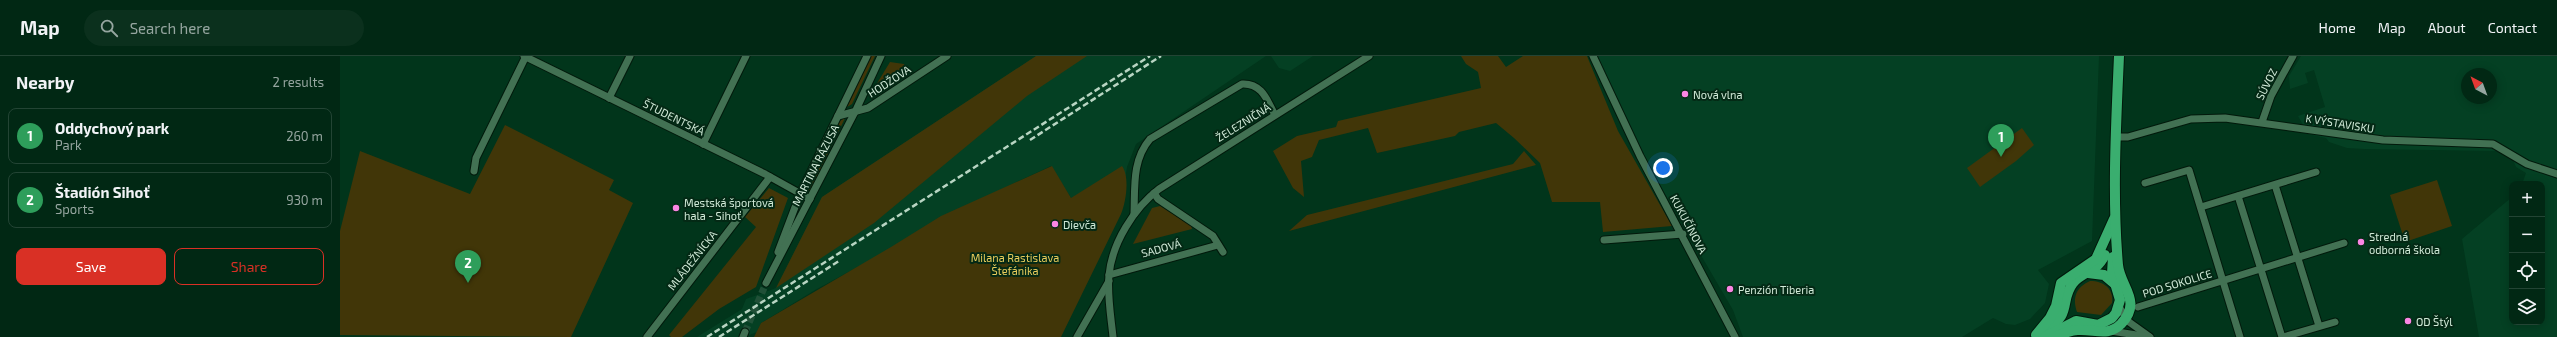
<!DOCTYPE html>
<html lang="en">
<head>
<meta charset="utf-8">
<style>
  :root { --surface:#012814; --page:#0b301d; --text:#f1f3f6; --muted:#96a6a0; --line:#234434; --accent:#d93025 }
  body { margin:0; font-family:"Exo 2",sans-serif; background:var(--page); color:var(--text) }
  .controls { position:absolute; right:12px; bottom:12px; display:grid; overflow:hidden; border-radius:8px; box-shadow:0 2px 10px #0003 }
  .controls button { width:36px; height:36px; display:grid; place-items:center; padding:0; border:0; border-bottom:1px solid var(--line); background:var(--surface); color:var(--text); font:20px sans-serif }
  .compass { position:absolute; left:2121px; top:12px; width:36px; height:36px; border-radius:50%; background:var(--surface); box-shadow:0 2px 10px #0003; rotate:319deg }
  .you { position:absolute; left:1323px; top:112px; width:14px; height:14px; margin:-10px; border:3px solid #fff; border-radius:50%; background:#1a73e8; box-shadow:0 0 0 6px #1a73e833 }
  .badge { display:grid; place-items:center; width:26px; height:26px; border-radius:50%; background:var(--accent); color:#fff; font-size:13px; font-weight:700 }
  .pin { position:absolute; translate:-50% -33px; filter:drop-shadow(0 1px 2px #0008) }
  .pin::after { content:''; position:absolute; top:21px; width:14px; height:12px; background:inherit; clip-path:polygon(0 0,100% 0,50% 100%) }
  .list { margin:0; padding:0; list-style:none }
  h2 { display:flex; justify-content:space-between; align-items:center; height:52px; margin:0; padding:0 16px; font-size:17px }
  h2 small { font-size:13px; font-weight:400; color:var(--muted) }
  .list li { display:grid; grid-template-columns:26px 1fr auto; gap:12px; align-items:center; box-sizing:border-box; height:56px; margin:0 8px 8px; padding:0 8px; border:1px solid var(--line); border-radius:8px }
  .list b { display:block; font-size:15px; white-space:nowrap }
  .list p { margin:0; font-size:13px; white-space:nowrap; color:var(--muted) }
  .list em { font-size:13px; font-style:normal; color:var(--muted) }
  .actions { display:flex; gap:8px; padding:12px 16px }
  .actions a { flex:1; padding:9px 0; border:1px solid var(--accent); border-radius:8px; text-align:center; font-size:14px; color:var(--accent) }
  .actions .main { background:var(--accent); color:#fff }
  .icon { flex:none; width:22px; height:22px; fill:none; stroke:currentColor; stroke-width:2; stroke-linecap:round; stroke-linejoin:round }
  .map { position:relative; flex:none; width:2217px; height:281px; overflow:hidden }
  header { display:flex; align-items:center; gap:24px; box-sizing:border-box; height:56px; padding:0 20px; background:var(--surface); border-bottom:1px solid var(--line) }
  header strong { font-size:19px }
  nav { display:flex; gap:22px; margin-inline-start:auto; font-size:14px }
  .search { width:280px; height:36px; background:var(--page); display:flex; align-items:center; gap:10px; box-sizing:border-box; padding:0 14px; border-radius:22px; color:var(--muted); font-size:15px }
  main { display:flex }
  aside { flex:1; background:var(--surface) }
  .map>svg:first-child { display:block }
  .built { fill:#044023; fill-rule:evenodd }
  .green { fill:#413608 }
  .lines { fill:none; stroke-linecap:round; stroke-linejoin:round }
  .minor-tunnel { stroke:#205037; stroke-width:7; stroke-dasharray:7 3.5; stroke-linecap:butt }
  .minor-casing { stroke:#02190b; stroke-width:9 }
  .primary-casing { stroke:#02190b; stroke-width:12 }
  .minor { stroke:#427153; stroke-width:7 }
  .primary { stroke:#3aae6f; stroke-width:10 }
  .rail { stroke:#b9d5c3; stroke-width:2.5; stroke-dasharray:6 3; stroke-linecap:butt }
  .poi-dot { fill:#fb86e4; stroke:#042915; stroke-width:1.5 }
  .labels { text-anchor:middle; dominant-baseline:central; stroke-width:4; stroke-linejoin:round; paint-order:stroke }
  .street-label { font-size:11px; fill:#d1ead8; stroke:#042915 }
  .poi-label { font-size:11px; fill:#d1ead8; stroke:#042915; text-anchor:start }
  .park-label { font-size:11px; fill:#e8cc5c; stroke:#042915 }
</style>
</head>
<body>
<header>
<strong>Map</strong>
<div class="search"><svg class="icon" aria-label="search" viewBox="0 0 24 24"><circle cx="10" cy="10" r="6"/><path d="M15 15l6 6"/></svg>Search here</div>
<nav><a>Home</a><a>Map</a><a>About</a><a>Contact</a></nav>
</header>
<main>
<aside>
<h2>Nearby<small>2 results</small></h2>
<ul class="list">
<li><span class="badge" style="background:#2e9e5b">1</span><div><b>Oddychový park</b><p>Park</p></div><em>260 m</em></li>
<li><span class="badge" style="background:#2e9e5b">2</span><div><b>Štadión Sihoť</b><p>Sports</p></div><em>930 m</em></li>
</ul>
<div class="actions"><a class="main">Save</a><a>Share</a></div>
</aside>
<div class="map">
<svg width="2217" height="281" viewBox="0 0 2217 281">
  <rect width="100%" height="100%" fill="#01351b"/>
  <g class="built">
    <polygon points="696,0 926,0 796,88 787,111 783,137 731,142 711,110 668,130 475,234 421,267 417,276 404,281 357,281 402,253 406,243 436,232 482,141"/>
    <polygon points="931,0 973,0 950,15 939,12"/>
    <polygon points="1256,0 1759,0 1752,185 1698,214 1709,228 1705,247 1690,263 1675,269 1666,268 1653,262 1622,281 1403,281 1393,254 1311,114"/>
    <path d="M1961,0H2217V281H2139L2122,183L2172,141V266H2202V128H2182L2186,117L2176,111L2173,104L2157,95L2024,93L2007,92L1989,86L1986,82L1968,78L1958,60L1985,51L1974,14L1965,17L1968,27L1950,33L1949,20ZM2127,18H2151V42H2127Z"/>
  </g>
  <g class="green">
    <polygon points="530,0 535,0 512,48 507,51"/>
    <polygon points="696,0 747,0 687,40 534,167 436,232 482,141"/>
    <polygon points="1121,0 1158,0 1166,11 1183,0 1247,0 1278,75 1332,170 1263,176 1260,146 1212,146 1200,107 1174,82 1156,67 1119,76 1115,80 1037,97 1028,72 979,84 972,101 961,105 964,141 953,132 933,95 957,80 996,71 998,65 1141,32 1138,16 1126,8"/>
    <polygon points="550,6 564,8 567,14 538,32 536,29"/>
    <polygon points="505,62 470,135 467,135 466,133 498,66"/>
    <polygon points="165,69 274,124 269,134 293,147 231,281 0,279 0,175 20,95 130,138"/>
    <polygon points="1682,72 1694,89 1676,105 1640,131 1627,112"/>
    <polygon points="1184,95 1196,109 949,175 967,159 1173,108"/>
    <path d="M712,110L731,142L782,110C790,121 786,146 781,158L721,281H414L421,267L551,191L601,160Z"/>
    <polygon points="2097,124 2112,170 2065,186 2050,139"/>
    <polygon points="429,132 448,142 416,231 379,253 342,281 331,281 329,279 416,171 405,161"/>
    <polygon points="820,150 851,169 852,173 793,188 812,152"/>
    <path d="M1750,225C1764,225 1774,233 1772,247L1761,259L1737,256C1732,242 1736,231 1750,225Z"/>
  </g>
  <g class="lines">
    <polyline class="minor-tunnel" points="405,276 424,232"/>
    <g class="minor-casing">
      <g id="minor">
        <polyline points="184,0 425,118 470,143"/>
        <polyline points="1253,0 1300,100 1395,281"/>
        <polyline points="269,42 290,0"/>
        <polyline points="498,60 528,52 607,0"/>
        <polyline points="1922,66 1931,40 1953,0"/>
        <polyline points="1777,81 1788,81 1851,63 1885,62 2043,84 2153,88 2187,108 2217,118"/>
        <polyline points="363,88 406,0"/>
        <polyline points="134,115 136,102 186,0"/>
        <polyline points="1805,127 1849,114 1900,281"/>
        <polyline points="1935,129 1979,270"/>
        <polyline points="814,137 818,143 873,180 883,196"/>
        <polyline points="1898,140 1942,281"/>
        <polyline points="1861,151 1976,116"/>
        <path d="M794,158C795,131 792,104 810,83L902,28C922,27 927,44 935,59"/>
        <polyline points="1264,184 1343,178"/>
        <polyline points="438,196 460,138 527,0"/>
        <polyline points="769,219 878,189"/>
        <polyline points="426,227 516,54 541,0"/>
        <polyline points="1779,251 1789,266 1810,281"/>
        <polyline points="1798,251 2004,187"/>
        <polyline points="1771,275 1809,281"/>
        <polyline points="307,281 430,121"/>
        <polyline points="403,281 405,276"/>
        <polyline points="737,281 769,225"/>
        <path d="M773,281C771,261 767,239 769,219C772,187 794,152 819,133L1029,0"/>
        <polyline points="1943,281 1995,266"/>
      </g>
    </g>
    <g class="primary-casing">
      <g id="primary">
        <polyline points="1748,217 1764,219 1776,229"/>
        <path d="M1706,273C1733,258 1719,245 1733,227C1744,214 1755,218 1765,199"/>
        <polyline points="1696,279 1710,262 1716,250 1721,227 1756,203 1774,163"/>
        <polyline points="1705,281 1736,265 1758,269 1772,262 1776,257 1780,244 1772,217 1773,201"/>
        <path d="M1715,281C1723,278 1730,274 1738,274C1755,273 1768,281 1781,268C1803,245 1780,231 1778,209C1772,140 1776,69 1779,0"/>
      </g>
    </g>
    <use href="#minor" class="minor"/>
    <use href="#primary" class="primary"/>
    <g class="rail">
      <polyline points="690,84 821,0"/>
      <polyline points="367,281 810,0"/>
      <polyline points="379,281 499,205"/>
    </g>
  </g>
  <g class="poi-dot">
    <circle cx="1345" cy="38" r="4"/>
    <circle cx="336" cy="152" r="4"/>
    <circle cx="715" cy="168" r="4"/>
    <circle cx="2021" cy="186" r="4"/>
    <circle cx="1390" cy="233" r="4"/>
    <circle cx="2068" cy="265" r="4"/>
  </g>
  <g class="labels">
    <g class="street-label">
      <text transform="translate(549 25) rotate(-33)">HODŽOVA</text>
      <text transform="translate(1926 28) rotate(-63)">SÚVOZ</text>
      <text transform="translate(334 61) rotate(26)">ŠTUDENTSKÁ</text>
      <text transform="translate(903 66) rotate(-32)">ŽELEZNIČNÁ</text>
      <text transform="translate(2000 67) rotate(9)">K VÝSTAVISKU</text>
      <text transform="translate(475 109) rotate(-63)">MARTINA RÁZUSA</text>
      <text transform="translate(1349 168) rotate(62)">KUKUČÍNOVA</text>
      <text transform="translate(821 192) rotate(-15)">SADOVÁ</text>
      <text transform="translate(352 204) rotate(-52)">MLÁDEŽNÍCKA</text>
      <text transform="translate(1837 227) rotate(-17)">POD SOKOLICE</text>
    </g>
    <g class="poi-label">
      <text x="1353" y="38">Nová vlna</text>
      <text x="344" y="146">Mestská športová<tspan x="344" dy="13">hala - Sihoť</tspan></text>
      <text x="723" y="168">Dievča</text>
      <text x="2029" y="180">Stredná<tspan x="2029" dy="13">odborná škola</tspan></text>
      <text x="1398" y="233">Penzión Tiberia</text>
      <text x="2076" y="265">OD Štýl</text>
    </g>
    <g class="park-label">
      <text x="675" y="201">Milana Rastislava<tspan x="675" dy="13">Štefánika</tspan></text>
    </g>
  </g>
</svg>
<div class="controls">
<button>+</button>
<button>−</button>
<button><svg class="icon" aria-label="locate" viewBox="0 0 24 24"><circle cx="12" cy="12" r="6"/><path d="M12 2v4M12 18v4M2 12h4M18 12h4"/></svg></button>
<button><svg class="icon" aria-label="layers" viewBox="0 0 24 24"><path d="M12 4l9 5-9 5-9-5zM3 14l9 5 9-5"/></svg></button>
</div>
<svg class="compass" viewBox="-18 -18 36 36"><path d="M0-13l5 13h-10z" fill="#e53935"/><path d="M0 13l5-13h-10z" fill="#96a6a0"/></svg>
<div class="you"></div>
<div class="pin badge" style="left:1661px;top:101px;background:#2e9e5b">1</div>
<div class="pin badge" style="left:128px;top:227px;background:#2e9e5b">2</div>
</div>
</main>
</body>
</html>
